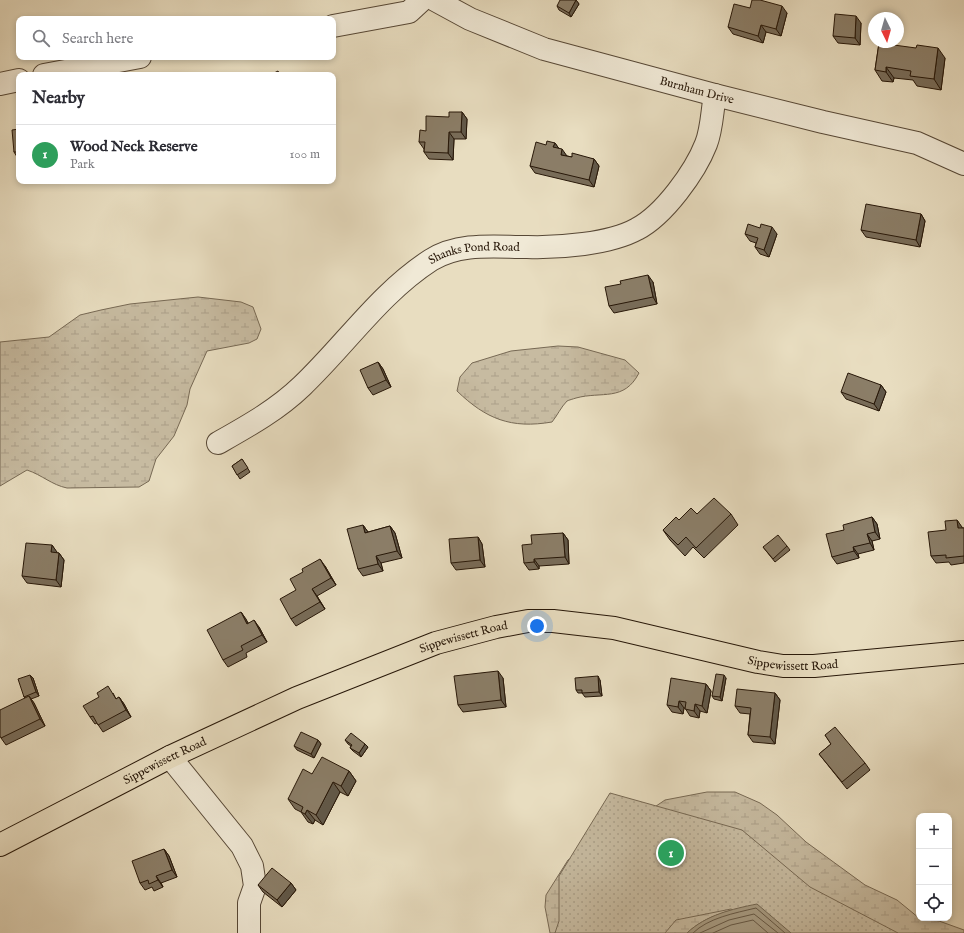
<!DOCTYPE html>
<html lang="en">
<head>
<meta charset="utf-8">
<style>
  :root { --surface:#fff; --page:#f7f7f7; --text:#2b2b33; --muted:#7c7c81; --line:#e1e1e2; --accent:#b45309 }
  body { margin:0; font-family:"IM FELL English",serif; background:var(--page); color:var(--text) }
  .controls { position:absolute; right:12px; bottom:12px; display:grid; overflow:hidden; border-radius:8px; box-shadow:0 2px 6px #0003 }
  .controls button { width:36px; height:36px; display:grid; place-items:center; padding:0; border:0; border-bottom:1px solid var(--line); background:var(--surface); color:var(--text); font:20px sans-serif }
  .compass { position:absolute; left:868px; top:12px; width:36px; height:36px; border-radius:50%; background:var(--surface); box-shadow:0 2px 6px #0003; rotate:175deg }
  .you { position:absolute; left:537px; top:626px; width:14px; height:14px; margin:-10px; border:3px solid #fff; border-radius:50%; background:#1a73e8; box-shadow:0 0 0 6px #1a73e833 }
  .badge { display:grid; place-items:center; width:26px; height:26px; border-radius:50%; background:var(--accent); color:#fff; font-size:13px; font-weight:700 }
  .pin { position:absolute; translate:-50% -50%; border:2px solid #fff; box-shadow:0 1px 4px #0006 }
  .list { margin:0; padding:0; list-style:none }
  h2 { display:flex; justify-content:space-between; align-items:center; height:52px; margin:0; padding:0 16px; font-size:17px }
  h2 small { font-size:13px; font-weight:400; color:var(--muted) }
  .list li { display:grid; grid-template-columns:26px 1fr auto; gap:12px; align-items:center; box-sizing:border-box; height:60px; padding:0 16px; border-top:1px solid var(--line) }
  .list b { display:block; font-size:15px; white-space:nowrap }
  .list p { margin:0; font-size:13px; white-space:nowrap; color:var(--muted) }
  .list em { font-size:13px; font-style:normal; color:var(--muted) }
  .icon { flex:none; width:22px; height:22px; fill:none; stroke:currentColor; stroke-width:2; stroke-linecap:round; stroke-linejoin:round }
  .map { position:relative; flex:none; width:964px; height:933px; overflow:hidden }
  .search { position:absolute; background:var(--surface); box-shadow:0 2px 6px #0003; left:16px; top:16px; width:320px; height:44px; display:flex; align-items:center; gap:10px; box-sizing:border-box; padding:0 14px; border-radius:8px; color:var(--muted); font-size:15px }
  .panel { position:absolute; background:var(--surface); box-shadow:0 2px 6px #0003; left:16px; top:72px; width:320px; height:112px; border-radius:8px }
  .map>svg:first-child { display:block }
  .wetland { fill:url(#wetland-marsh); stroke:#776954 }
  .park { fill:url(#park-dots); stroke:#776954 }
  .water { fill:#a69a81; stroke:#736651 }
  .lines { fill:none; stroke-linecap:round; stroke-linejoin:round }
  .shore { stroke:#665844; stroke-width:1 }
  .minor-casing { stroke:#574836; stroke-width:24 }
  .major-casing { stroke:#271708; stroke-width:24 }
  .minor { stroke:#f0e9d6; stroke-width:22 }
  .major { stroke:#e8ddc0; stroke-width:22 }
  .wall { fill:#786c59; stroke:#271708 }
  .shaded-wall { fill:#615849; stroke:#271708 }
  .building { fill:#8b7e68; stroke:#271708 }
  .labels { text-anchor:middle; dominant-baseline:central; stroke-width:3; stroke-linejoin:round; paint-order:stroke }
  .street-label { font-size:12px; fill:#271708; stroke:#f0e9d6 }
</style>
</head>
<body>
<div class="map">
<svg width="964" height="933" viewBox="0 0 964 933">
  <defs>
    <pattern id="wetland-marsh" width="20" height="14" patternUnits="userSpaceOnUse"><rect width="20" height="14" fill="#c7bba1"/><path d="M1 5h8M5 5V1M11 12h8M15 12V8" fill="none" stroke="#aba089"/></pattern>
    <pattern id="park-dots" width="8" height="8" patternUnits="userSpaceOnUse"><rect width="8" height="8" fill="#c7bba1"/><path d="M2 2h.1M6 6h.1" fill="none" stroke="#aba089" stroke-width="1.8" stroke-linecap="round"/></pattern>
  </defs>
  <rect width="100%" height="100%" fill="#e8ddc0"/>
  <filter id="stains"><feTurbulence type="fractalNoise" baseFrequency=".005" numOctaves="4"/><feColorMatrix values="0 0 0 0 .2 0 0 0 0 .09 0 0 0 0 .02 0 0 0 .5 -.17"/></filter>
  <radialGradient id="worn" r=".72"><stop offset=".6" stop-color="#630" stop-opacity="0"/><stop offset="1" stop-color="#630" stop-opacity=".3"/></radialGradient>
  <g class="wetland">
    <path d="M198,297L241,302L253,307L261,329L257,339L249,343L207,351L190,389L187,405L174,436L156,459L149,481L139,487L67,488C52,485 42,475 27,470L0,486V342L49,337L80,315L101,310L130,304Z"/>
    <path d="M558,346L578,347L625,360L639,373C624,402 602,391 576,398C573,399 569,400 567,401C561,407 557,416 552,422C511,429 486,419 457,391L460,377L472,363L511,351Z"/>
    <path d="M707,792H735L760,803L777,815L806,842L865,885L897,900L919,918L939,921L964,930V933H791L757,904C732,910 706,915 687,933H550L545,907L546,895L568,860L634,821L665,800Z"/>
  </g>
  <polygon class="park" points="610,793 742,830 810,887 898,933 774,933 731,909 676,920 665,933 555,933 559,921 559,876"/>
  <path class="water" d="M757,904L791,933H687C706,915 732,909 757,904Z"/>
  <g class="lines">
    <g class="shore">
      <path d="M693,933C708,918 735,913 756,908L785,933"/>
      <polyline points="700,933 729,920 754,914 778,933"/>
      <polyline points="713,933 731,925 753,920 768,933"/>
    </g>
    <g class="minor-casing">
      <g id="minor">
        <path id="s1" d="M435,0L470,19L544,49L715,95L823,122L917,143L964,164"/>
        <polyline points="333,26 409,12 422,0"/>
        <polyline points="44,75 140,57"/>
        <polyline points="0,84 19,80"/>
        <path id="s2" d="M218,443C248,426 277,410 302,386C346,344 380,293 431,260C460,242 495,247 527,247C558,248 610,244 637,229C664,215 695,172 706,144C712,129 712,111 715,95"/>
        <polyline points="170,757 242,846 252,866 255,886 249,903 249,933"/>
      </g>
    </g>
    <g class="major-casing">
      <g id="major">
        <path id="s3" d="M0,845L170,757L297,698L436,643L496,627L528,621H553L614,628L758,662L783,666H814L964,652"/>
      </g>
    </g>
    <use href="#minor" class="minor"/>
    <use href="#major" class="major"/>
  </g>
  <g class="wall">
    <polygon points="576,0 579,4 571,17 559,10 557,6"/>
    <polygon points="750,8 787,13 781,36 766,32 763,43 733,34 728,27"/>
    <polygon points="861,23 860,45 838,43 833,36"/>
    <polygon points="879,43 945,58 941,90 917,86 913,80 894,78 893,82 882,81 875,70"/>
    <polygon points="462,112 467,119 466,139 454,139 453,160 429,159 424,152 424,149 419,142 426,131 449,117"/>
    <polygon points="19,129 19,160 14,152"/>
    <polygon points="555,143 559,149 567,156 572,157 594,159 599,166 594,187 535,173 530,166 546,145"/>
    <polygon points="921,214 925,221 920,247 866,237 861,230"/>
    <polygon points="745,234 777,234 769,257 760,254 755,247 756,243 750,241"/>
    <polygon points="653,282 657,304 614,313 609,306"/>
    <polygon points="378,362 383,369 391,387 373,395 368,388"/>
    <polygon points="881,385 886,392 879,411 846,399 841,392"/>
    <polygon points="242,459 250,472 240,479 232,466"/>
    <polygon points="697,514 731,514 738,525 704,558 693,547 685,556 670,540 663,530 679,520"/>
    <polygon points="872,517 877,524 880,539 872,541 874,550 858,554 859,558 837,564 832,557 844,530"/>
    <polygon points="957,520 962,528 964,528 964,563 951,565 949,562 936,563 931,556 946,530"/>
    <polygon points="363,525 368,532 390,526 395,533 402,558 381,563 383,571 363,576 358,569"/>
    <polygon points="563,533 568,540 569,564 539,566 539,569 529,570 524,563 532,544"/>
    <polygon points="478,537 482,544 485,567 456,570 451,563"/>
    <polygon points="52,545 57,553 59,553 64,560 61,587 27,583 22,576"/>
    <polygon points="787,546 790,550 775,562 763,547"/>
    <polygon points="325,566 336,585 317,596 325,609 296,626 291,619"/>
    <polygon points="241,612 248,623 259,627 267,642 246,653 247,657 228,667 223,660"/>
    <polygon points="30,675 33,678 39,696 31,699 34,703 45,726 6,745 1,738 25,698 24,697"/>
    <polygon points="503,678 506,707 463,712 458,705"/>
    <polygon points="726,678 722,701 714,699 712,696"/>
    <polygon points="600,680 602,696 585,697 582,693 578,693 576,690"/>
    <polygon points="706,684 711,691 707,713 700,711 699,718 690,716 685,708 684,708 683,714 672,712 667,705"/>
    <polygon points="113,693 116,699 119,697 124,704 131,717 103,732 97,723 95,724 90,717"/>
    <polygon points="775,693 780,700 775,744 753,742 748,735 750,714 740,713 735,706"/>
    <polygon points="825,735 865,763 870,770 847,789 819,754 831,744"/>
    <polygon points="318,740 321,744 314,758 297,750 294,746"/>
    <polygon points="345,740 365,744 368,747 361,757 353,751 350,748 351,746 348,744"/>
    <polygon points="349,771 356,781 348,796 340,792 323,825 315,820 313,824 308,822 301,812 295,809 288,799 312,774"/>
    <polygon points="164,849 169,856 177,877 161,883 163,887 154,891 152,887 145,890 140,883"/>
    <polygon points="291,883 296,890 282,907 263,892 258,885"/>
  </g>
  <g class="shaded-wall">
    <polygon points="576,0 579,4 571,17 569,13"/>
    <polygon points="782,6 787,13 781,36 776,29"/>
    <polygon points="856,16 861,23 860,45 855,38"/>
    <polygon points="761,25 766,32 763,43 758,36"/>
    <polygon points="938,48 945,58 941,90 934,79"/>
    <polygon points="886,67 894,78 893,82 886,72"/>
    <polygon points="462,112 467,119 466,139 461,132"/>
    <polygon points="449,132 454,139 453,160 448,153"/>
    <polygon points="555,143 560,150 553,147"/>
    <polygon points="562,149 567,156 561,155"/>
    <polygon points="594,159 599,166 594,187 589,180"/>
    <polygon points="921,214 925,221 920,247 916,240"/>
    <polygon points="772,227 777,234 769,257 764,250"/>
    <polygon points="648,275 653,282 657,304 653,297"/>
    <polygon points="378,362 383,369 391,387 386,380"/>
    <polygon points="881,385 886,392 879,411 874,404"/>
    <polygon points="872,517 877,524 880,539 875,532"/>
    <polygon points="957,520 962,527 963,535 958,528"/>
    <polygon points="363,525 368,532 365,533"/>
    <polygon points="390,526 395,533 402,558 397,551"/>
    <polygon points="563,533 568,540 569,564 565,557"/>
    <polygon points="867,534 872,541 874,550 870,543"/>
    <polygon points="478,537 482,544 485,567 480,560"/>
    <polygon points="52,545 57,552 56,559 51,552"/>
    <polygon points="853,547 858,554 859,558 854,551"/>
    <polygon points="59,553 64,560 61,587 56,580"/>
    <polygon points="376,556 381,563 383,571 378,564"/>
    <polygon points="320,559 325,566 336,585 331,578"/>
    <polygon points="534,559 539,566 539,569 534,562"/>
    <polygon points="312,589 317,596 325,609 320,602"/>
    <polygon points="241,612 246,619 252,631 247,624"/>
    <polygon points="254,620 259,627 267,642 262,635"/>
    <polygon points="498,671 503,678 506,707 501,700"/>
    <polygon points="30,675 33,678 39,696 36,692"/>
    <polygon points="724,675 726,678 722,701 720,697"/>
    <polygon points="598,676 600,680 602,696 599,692"/>
    <polygon points="706,684 711,691 707,713 702,706"/>
    <polygon points="775,693 780,700 775,744 770,737"/>
    <polygon points="29,696 34,703 45,726 40,719"/>
    <polygon points="119,697 124,704 131,717 126,710"/>
    <polygon points="679,701 684,708 683,714 678,707"/>
    <polygon points="695,704 700,711 699,718 694,711"/>
    <polygon points="318,740 321,744 314,758 311,754"/>
    <polygon points="365,744 368,747 361,757 359,753"/>
    <polygon points="349,771 356,781 348,796 341,786"/>
    <polygon points="333,782 340,792 323,825 316,815"/>
    <polygon points="307,810 315,820 313,824 305,814"/>
    <polygon points="164,849 169,856 177,877 172,870"/>
    <polygon points="156,876 161,883 163,887 158,880"/>
    <polygon points="291,883 296,890 282,907 277,900"/>
  </g>
  <g class="building">
    <polygon points="560,0 576,0 569,13 557,6"/>
    <polygon points="752,0 760,0 782,6 776,29 761,25 758,36 728,27 734,4 750,8"/>
    <polygon points="835,14 856,16 855,38 833,36"/>
    <polygon points="879,43 916,48 917,45 938,48 934,79 910,76 911,71 886,67 886,72 875,70"/>
    <polygon points="278,71 280,75 270,75"/>
    <polygon points="449,112 462,112 461,132 449,132 448,153 424,152 425,142 419,142 420,130 426,131 426,116 449,117"/>
    <polygon points="19,129 19,152 14,152 12,130"/>
    <polygon points="547,141 555,143 553,147 562,149 561,155 572,157 572,153 594,159 589,180 530,166 536,142 546,145"/>
    <polygon points="866,204 921,214 916,240 861,230"/>
    <polygon points="748,224 760,228 761,224 772,227 764,250 755,247 758,238 745,234"/>
    <polygon points="648,275 653,297 609,306 605,287 621,284 620,281"/>
    <polygon points="378,362 386,380 368,388 360,370"/>
    <polygon points="848,373 881,385 874,404 841,392"/>
    <polygon points="242,459 248,468 237,475 232,466"/>
    <polygon points="714,498 731,514 696,548 686,537 678,545 663,530 676,517 679,520 691,508 697,514"/>
    <polygon points="872,517 875,532 867,534 870,543 853,547 854,551 832,557 826,534 844,530 843,525"/>
    <polygon points="957,520 958,528 964,528 964,556 946,558 946,555 931,556 928,532 946,530 945,521"/>
    <polygon points="363,525 365,533 390,526 397,551 376,556 378,564 358,569 347,529"/>
    <polygon points="563,533 565,557 534,559 534,562 524,563 522,545 532,544 531,535"/>
    <polygon points="778,535 787,546 773,559 763,547"/>
    <polygon points="478,537 480,560 451,563 449,539"/>
    <polygon points="26,543 52,545 51,552 59,553 56,580 22,576"/>
    <polygon points="320,559 331,578 312,589 320,602 291,619 280,599 296,590 290,579 303,572 302,569"/>
    <polygon points="241,612 247,624 254,620 262,635 241,646 243,650 223,660 207,630"/>
    <polygon points="498,671 501,700 458,705 454,676"/>
    <polygon points="716,674 724,675 720,697 712,696"/>
    <polygon points="30,675 36,692 24,697 18,679"/>
    <polygon points="598,676 599,692 582,693 582,690 576,690 575,678"/>
    <polygon points="671,678 706,684 702,706 695,704 694,711 685,709 686,702 679,701 678,707 667,705"/>
    <polygon points="108,686 116,699 119,697 126,710 98,725 93,716 90,717 83,706 99,697 97,693"/>
    <polygon points="737,689 775,693 770,737 748,735 751,708 735,706"/>
    <polygon points="29,696 40,719 1,738 0,736 0,710"/>
    <polygon points="835,727 865,763 842,782 819,754 831,744 825,735"/>
    <polygon points="301,732 318,740 311,754 294,746"/>
    <polygon points="351,733 365,744 359,753 350,748 352,745 345,740"/>
    <polygon points="322,757 349,771 341,786 333,782 316,815 307,810 305,814 301,812 303,807 288,799 303,769 312,774"/>
    <polygon points="164,849 172,870 156,876 158,880 149,884 148,880 140,883 132,861"/>
    <polygon points="272,868 291,883 277,900 258,885"/>
  </g>
  <g class="labels">
    <g class="street-label">
      <text stroke="none"><textPath href="#s1" startOffset="278">Burnham Drive</textPath></text>
      <text stroke="none"><textPath href="#s2" startOffset="327">Shanks Pond Road</textPath></text>
      <text stroke="none"><textPath href="#s3" startOffset="509">Sippewissett Road</textPath></text>
      <text stroke="none"><textPath href="#s3" startOffset="845">Sippewissett Road</textPath></text>
      <text stroke="none"><textPath href="#s3" startOffset="185">Sippewissett Road</textPath></text>
    </g>
  </g>
  <rect width="100%" height="100%" filter="url(#stains)"/>
  <rect width="100%" height="100%" fill="url(#worn)"/>
</svg>
<div class="controls">
<button>+</button>
<button>−</button>
<button><svg class="icon" aria-label="locate" viewBox="0 0 24 24"><circle cx="12" cy="12" r="6"/><path d="M12 2v4M12 18v4M2 12h4M18 12h4"/></svg></button>
</div>
<svg class="compass" viewBox="-18 -18 36 36"><path d="M0-13l5 13h-10z" fill="#e53935"/><path d="M0 13l5-13h-10z" fill="#7c7c81"/></svg>
<div class="you"></div>
<div class="pin badge" style="left:671px;top:853px;background:#2e9e5b">1</div>
<div class="search"><svg class="icon" aria-label="search" viewBox="0 0 24 24"><circle cx="10" cy="10" r="6"/><path d="M15 15l6 6"/></svg>Search here</div>
<section class="panel">
<h2>Nearby<small></small></h2>
<ul class="list">
<li><span class="badge" style="background:#2e9e5b">1</span><div><b>Wood Neck Reserve</b><p>Park</p></div><em>100 m</em></li>
</ul>
</section>
</div>
</body>
</html>
